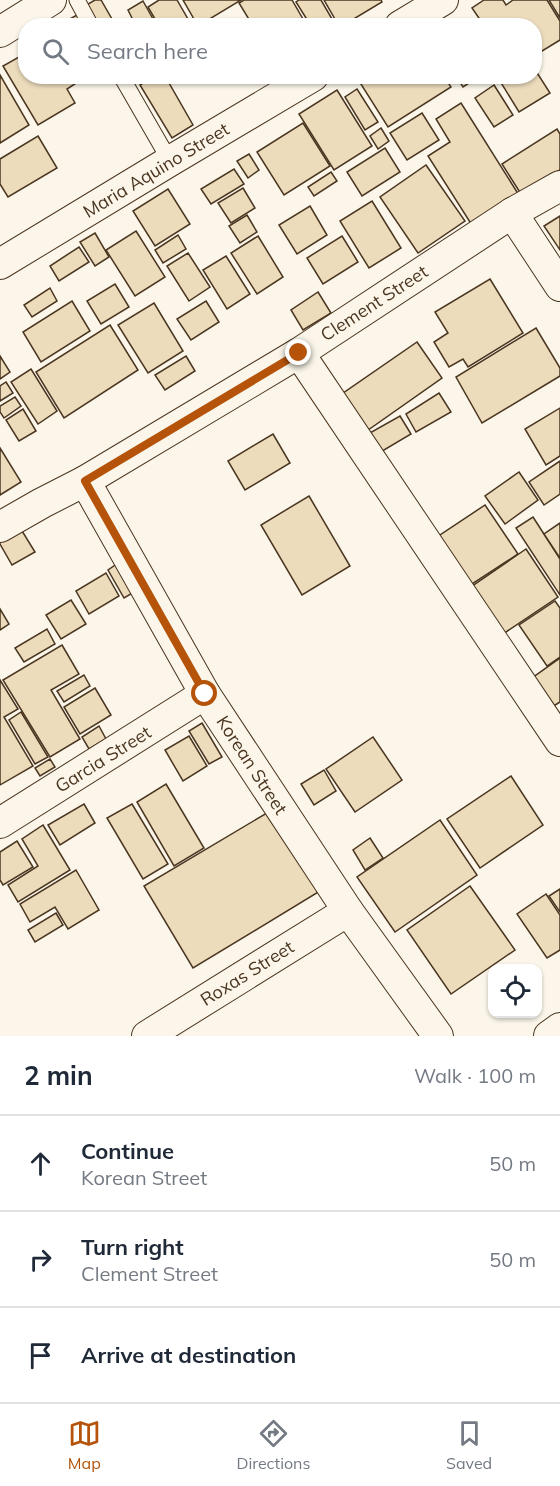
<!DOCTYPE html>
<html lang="en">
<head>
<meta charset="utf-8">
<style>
  :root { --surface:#fff; --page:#f2f2f3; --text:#1f2937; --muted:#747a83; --line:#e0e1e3; --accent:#b45309 }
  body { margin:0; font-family:Mulish,sans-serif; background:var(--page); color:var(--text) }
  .controls { position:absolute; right:18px; bottom:18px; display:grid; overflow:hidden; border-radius:12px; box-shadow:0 2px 4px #0004 }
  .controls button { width:54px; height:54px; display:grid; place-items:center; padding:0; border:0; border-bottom:2px solid var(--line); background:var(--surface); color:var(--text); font:30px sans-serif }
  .stop { position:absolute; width:18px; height:18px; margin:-14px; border:4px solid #b45309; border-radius:50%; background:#fff }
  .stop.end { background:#b45309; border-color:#fff; box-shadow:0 2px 6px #0008 }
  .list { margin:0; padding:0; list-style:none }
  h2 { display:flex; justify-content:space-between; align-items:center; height:78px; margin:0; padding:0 24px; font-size:26px }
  h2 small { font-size:20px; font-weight:400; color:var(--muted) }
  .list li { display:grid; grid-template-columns:39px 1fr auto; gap:18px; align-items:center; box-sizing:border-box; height:96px; padding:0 24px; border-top:2px solid var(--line) }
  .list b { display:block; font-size:22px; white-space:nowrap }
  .list p { margin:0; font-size:20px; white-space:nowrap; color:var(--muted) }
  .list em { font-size:20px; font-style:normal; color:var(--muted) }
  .icon { flex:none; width:33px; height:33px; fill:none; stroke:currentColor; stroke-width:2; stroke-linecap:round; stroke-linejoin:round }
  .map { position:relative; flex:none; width:560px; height:1036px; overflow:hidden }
  .search { position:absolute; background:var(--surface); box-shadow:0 2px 4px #0004; left:18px; right:18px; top:18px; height:66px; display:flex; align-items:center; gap:15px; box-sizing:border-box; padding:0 21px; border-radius:24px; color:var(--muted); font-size:22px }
  .sheet { height:366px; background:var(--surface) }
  nav { display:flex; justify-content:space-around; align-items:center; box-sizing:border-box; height:84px; border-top:2px solid var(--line); background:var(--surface); font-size:16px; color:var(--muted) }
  nav a { display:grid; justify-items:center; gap:3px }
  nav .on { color:var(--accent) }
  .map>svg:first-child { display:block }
  .building { fill:#ecdcbc; stroke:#4a3520; stroke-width:1.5 }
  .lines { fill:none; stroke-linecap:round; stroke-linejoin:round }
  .lane-casing { stroke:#4a3520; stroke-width:17 }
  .street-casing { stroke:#4a3520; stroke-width:32 }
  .lane { stroke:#fbf6e9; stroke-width:15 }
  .street { stroke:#fbf6e9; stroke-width:30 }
  .route { stroke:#b45309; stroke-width:8 }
  .labels { text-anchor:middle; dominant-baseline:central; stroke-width:4.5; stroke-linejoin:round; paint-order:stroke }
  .street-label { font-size:18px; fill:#4a3520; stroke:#fbf6e9 }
</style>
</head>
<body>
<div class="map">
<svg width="560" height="1036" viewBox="0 0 560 1036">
  <rect width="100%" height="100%" fill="#fbf6e9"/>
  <g class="building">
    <polygon points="95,0 101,0 116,26 94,26 83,7"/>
    <polygon points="159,0 177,0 192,26 159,26 148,7"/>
    <polygon points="183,0 241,0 198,26"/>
    <polygon points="244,0 292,0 307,26 253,26 239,3"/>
    <polygon points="299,0 321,0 332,19 322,26 311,26 296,2"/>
    <polygon points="324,0 381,0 382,2 342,26 339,26"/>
    <polygon points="484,0 503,0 506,5 513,0 547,0 560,21 560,40 534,56 534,26 479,26 477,23 481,21 472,8"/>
    <polygon points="549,0 560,0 560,18"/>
    <polygon points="143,1 153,19 143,26 136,26 128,10"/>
    <polygon points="77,15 83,26 69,26 66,21"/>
    <polygon points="26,53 26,76 87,76 67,89 75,103 38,125 3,66"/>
    <polygon points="534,68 550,93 519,112 500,81 507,76 534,76"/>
    <polygon points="0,75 29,125 0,143"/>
    <polygon points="154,76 165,76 193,125 172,138 140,85"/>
    <polygon points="366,76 444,76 451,87 388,127 359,81"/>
    <polygon points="456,76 480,76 463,87"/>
    <polygon points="494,85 513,115 494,127 475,98"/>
    <polygon points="357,89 378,122 365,130 345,97"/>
    <polygon points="337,90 372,146 334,170 299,114"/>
    <polygon points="461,103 522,200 475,230 428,156 450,142 436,119"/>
    <polygon points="422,113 439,140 407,160 390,133"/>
    <polygon points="303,123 330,166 284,195 257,152"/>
    <polygon points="381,128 389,141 378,149 370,136"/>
    <polygon points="557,129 560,134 560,170 521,194 502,164"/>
    <polygon points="38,136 57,168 8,197 0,184 0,159"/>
    <polygon points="385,148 400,172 362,196 347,172"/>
    <polygon points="249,154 259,170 248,178 237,161"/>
    <polygon points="426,165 465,221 418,253 380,197"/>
    <polygon points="234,169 244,184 211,204 201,189"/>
    <polygon points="331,172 337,181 314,196 308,187"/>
    <polygon points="243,188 255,208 231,223 218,203"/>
    <polygon points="168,189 190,224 155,246 133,211"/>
    <polygon points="372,201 401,248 369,268 340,221"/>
    <polygon points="310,206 327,235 297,254 279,225"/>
    <polygon points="247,215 257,232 240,243 229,226"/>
    <polygon points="560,216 560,250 544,226"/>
    <polygon points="136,231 165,277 135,296 106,250"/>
    <polygon points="95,233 109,257 95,266 80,242"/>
    <polygon points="178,235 186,249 163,263 155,250"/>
    <polygon points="258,236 283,277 257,294 231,253"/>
    <polygon points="342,236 358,262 323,284 307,258"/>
    <polygon points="79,247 89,262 59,281 50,266"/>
    <polygon points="188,253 210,287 189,301 167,266"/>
    <polygon points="226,256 250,294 227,309 203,270"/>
    <polygon points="490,279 523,333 468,367 463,359 449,367 434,342 448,333 435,312"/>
    <polygon points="115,284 129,307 101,324 87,301"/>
    <polygon points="50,288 57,301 32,317 24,305"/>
    <polygon points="318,292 331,313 303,330 291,310"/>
    <polygon points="72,301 90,331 41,362 23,332"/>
    <polygon points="206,301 219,322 191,340 177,319"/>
    <polygon points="154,303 183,351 148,373 118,325"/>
    <polygon points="110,325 138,370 64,418 36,372"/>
    <polygon points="536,328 560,368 560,376 482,423 456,377"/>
    <polygon points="417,342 442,378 361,435 336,398"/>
    <polygon points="0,356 10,372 0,379"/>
    <polygon points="186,356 195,371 165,390 155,375"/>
    <polygon points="31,369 57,411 38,424 11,382"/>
    <polygon points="6,382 13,393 0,401 0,386"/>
    <polygon points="439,393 451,412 416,432 406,414"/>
    <polygon points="15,397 21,406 4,418 0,412 0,406"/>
    <polygon points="560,408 560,456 546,465 525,429"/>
    <polygon points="23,409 36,431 19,441 6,420"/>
    <polygon points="400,416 411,434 379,453 368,434"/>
    <polygon points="273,434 290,463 245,490 228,461"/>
    <polygon points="0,448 21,482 0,495"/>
    <polygon points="560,461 560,494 544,505 529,482"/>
    <polygon points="519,472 538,500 505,524 485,496"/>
    <polygon points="309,496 350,566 302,595 261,525"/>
    <polygon points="485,505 518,554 469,586 437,537"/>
    <polygon points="533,517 560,559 560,595 516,528"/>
    <polygon points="560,523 560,558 544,534"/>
    <polygon points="19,526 35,552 12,565 0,544 0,537"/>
    <polygon points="526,549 558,597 500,636 468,589"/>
    <polygon points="124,559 141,588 124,598 108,570"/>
    <polygon points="106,573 119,596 89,614 76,591"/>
    <polygon points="71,600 86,624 61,639 46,615"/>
    <polygon points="555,601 560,608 560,657 547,666 519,625"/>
    <polygon points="0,609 9,624 0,630"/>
    <polygon points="47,629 55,644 24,662 15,648"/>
    <polygon points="62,645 79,674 51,690 80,739 50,757 3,680"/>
    <polygon points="560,658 560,702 552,707 532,678"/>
    <polygon points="84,675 90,686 64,702 57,691"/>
    <polygon points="0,680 18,709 4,717 33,766 0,785"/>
    <polygon points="95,688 111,715 80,734 64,707"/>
    <polygon points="21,712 48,757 35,764 9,720"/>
    <polygon points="202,723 222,757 209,764 189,731"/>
    <polygon points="99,726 106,739 89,749 82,737"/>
    <polygon points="189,736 207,766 183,781 165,750"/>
    <polygon points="373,737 402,780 355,812 326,769"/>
    <polygon points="50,759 55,767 40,776 35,768"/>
    <polygon points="324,770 336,791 314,805 301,784"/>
    <polygon points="511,776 543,825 480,868 447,819"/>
    <polygon points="166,784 204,848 174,866 137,802"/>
    <polygon points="84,804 95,823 60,845 48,825"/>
    <polygon points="132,804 168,864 143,879 107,818"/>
    <polygon points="272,810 320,891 193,968 144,886"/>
    <polygon points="440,820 477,875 395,932 357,877"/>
    <polygon points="43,825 70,870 18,902 8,885 38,866 22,839"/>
    <polygon points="370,838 383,858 365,870 353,850"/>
    <polygon points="17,841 33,867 3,885 0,880 0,852"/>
    <polygon points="76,870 99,910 68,929 55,907 30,922 20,904"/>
    <polygon points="470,886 515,950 451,994 407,930"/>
    <polygon points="560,889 560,912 549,896"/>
    <polygon points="546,894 560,915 560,950 547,958 517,914"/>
    <polygon points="56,913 63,925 35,942 28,930"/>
  </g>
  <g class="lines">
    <g class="lane-casing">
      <g id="lane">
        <polyline points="77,0 91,26"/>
        <polyline points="121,76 170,161"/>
      </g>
    </g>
    <g class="street-casing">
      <g id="street">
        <polyline points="400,26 443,0"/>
        <polyline points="0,32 51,0"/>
        <polyline points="512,213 560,286"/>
        <polyline points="0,264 170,161 313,76"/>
        <polyline points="299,353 560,741"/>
        <polyline points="85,481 205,694 348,911 438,1036"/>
        <polyline points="0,527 42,503 85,481 299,353 512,213 560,186"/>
        <polyline points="0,823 205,694"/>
        <polyline points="147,1036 348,911"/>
        <polyline points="549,1036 560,1028"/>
      </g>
    </g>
    <use href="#lane" class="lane"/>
    <use href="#street" class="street"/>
  </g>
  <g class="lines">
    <polyline class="route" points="205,694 85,481 299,353"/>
  </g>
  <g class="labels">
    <g class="street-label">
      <text transform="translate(156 170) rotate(-31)">Maria Aquino Street</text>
      <text transform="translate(374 303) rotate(-33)">Clement Street</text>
      <text transform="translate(103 759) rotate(-32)">Garcia Street</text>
      <text transform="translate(252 765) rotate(57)">Korean Street</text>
      <text transform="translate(247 973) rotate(-32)">Roxas Street</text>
    </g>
  </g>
</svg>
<div class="controls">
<button><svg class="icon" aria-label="locate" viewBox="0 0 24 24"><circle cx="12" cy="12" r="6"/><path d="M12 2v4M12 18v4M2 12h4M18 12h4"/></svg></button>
</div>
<div class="stop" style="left:205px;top:694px"></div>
<div class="stop end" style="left:299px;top:353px"></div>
<div class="search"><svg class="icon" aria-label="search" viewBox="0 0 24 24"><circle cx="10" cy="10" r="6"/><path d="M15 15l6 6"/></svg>Search here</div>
</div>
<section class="sheet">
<h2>2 min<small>Walk · 100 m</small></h2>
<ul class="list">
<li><svg class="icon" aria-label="ahead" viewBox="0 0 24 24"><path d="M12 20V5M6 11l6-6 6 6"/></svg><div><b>Continue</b><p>Korean Street</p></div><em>50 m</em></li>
<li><svg class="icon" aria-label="right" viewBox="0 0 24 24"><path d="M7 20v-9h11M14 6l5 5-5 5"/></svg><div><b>Turn right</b><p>Clement Street</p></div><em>50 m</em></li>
<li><svg class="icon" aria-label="arrive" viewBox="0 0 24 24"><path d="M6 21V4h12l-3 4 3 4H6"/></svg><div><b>Arrive at destination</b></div></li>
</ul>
</section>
<nav>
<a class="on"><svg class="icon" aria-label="map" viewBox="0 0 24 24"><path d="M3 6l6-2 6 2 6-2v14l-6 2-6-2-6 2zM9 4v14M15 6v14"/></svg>Map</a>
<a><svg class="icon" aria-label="directions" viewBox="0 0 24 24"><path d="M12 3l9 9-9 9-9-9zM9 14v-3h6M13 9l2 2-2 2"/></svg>Directions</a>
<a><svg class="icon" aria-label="saved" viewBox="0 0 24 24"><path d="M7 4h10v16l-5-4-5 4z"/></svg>Saved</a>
</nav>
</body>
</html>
